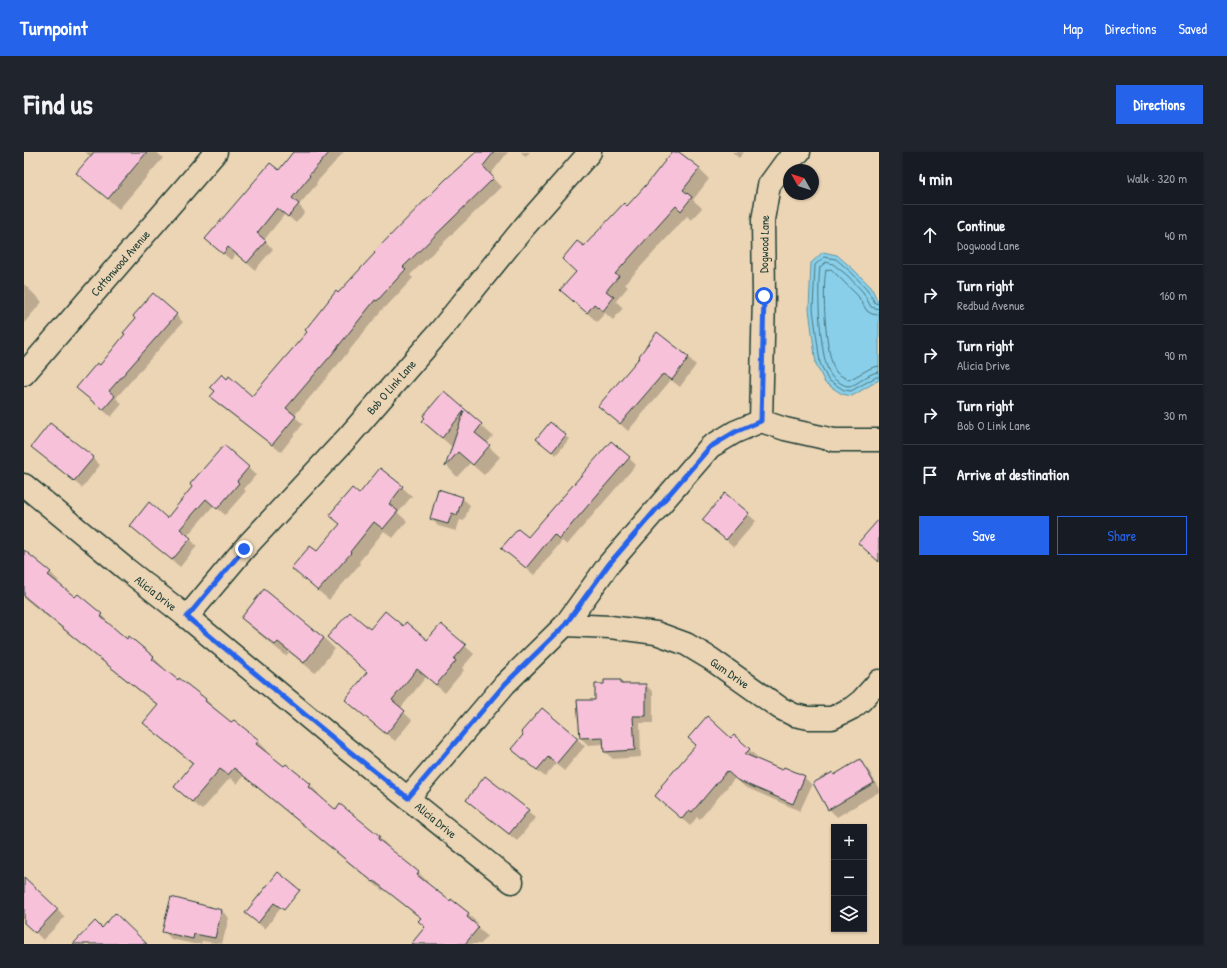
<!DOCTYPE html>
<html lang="en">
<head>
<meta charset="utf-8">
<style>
  :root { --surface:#171b24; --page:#20242c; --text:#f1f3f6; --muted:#9ea1a6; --line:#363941; --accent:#2563eb }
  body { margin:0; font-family:"Patrick Hand",sans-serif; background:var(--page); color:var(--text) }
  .controls { position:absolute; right:12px; bottom:12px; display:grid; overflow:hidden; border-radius:0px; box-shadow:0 1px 3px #0004 }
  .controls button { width:36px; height:36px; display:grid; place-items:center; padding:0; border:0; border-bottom:1px solid var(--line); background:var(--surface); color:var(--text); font:20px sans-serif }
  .compass { position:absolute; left:759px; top:12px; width:36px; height:36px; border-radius:50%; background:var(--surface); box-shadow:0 1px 3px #0004; rotate:309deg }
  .stop { position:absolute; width:12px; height:12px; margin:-9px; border:3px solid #2563eb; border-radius:50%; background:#fff }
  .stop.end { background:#2563eb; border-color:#fff; box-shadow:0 1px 4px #0008 }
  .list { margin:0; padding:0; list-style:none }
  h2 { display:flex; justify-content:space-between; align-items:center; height:52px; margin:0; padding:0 16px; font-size:17px }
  h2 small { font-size:13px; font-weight:400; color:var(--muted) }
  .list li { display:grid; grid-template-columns:26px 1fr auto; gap:12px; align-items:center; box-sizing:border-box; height:60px; padding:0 16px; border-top:1px solid var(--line) }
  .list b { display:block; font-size:15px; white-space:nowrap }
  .list p { margin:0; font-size:13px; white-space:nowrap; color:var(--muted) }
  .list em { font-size:13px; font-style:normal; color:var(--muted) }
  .actions { display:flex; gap:8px; padding:12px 16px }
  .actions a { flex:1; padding:9px 0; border:1px solid var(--accent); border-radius:0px; text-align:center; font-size:14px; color:var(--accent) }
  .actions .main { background:var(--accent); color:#fff }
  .icon { flex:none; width:22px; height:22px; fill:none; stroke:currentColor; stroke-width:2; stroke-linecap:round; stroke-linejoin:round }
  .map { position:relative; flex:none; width:855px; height:792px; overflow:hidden; border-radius:0px }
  header { display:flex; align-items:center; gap:24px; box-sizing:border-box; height:56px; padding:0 20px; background:var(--accent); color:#fff }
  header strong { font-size:19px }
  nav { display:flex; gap:22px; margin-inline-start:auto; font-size:14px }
  .intro { display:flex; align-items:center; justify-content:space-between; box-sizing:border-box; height:96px; padding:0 24px }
  h1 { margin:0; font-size:28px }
  .button { padding:10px 18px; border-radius:0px; background:var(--accent); color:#fff; font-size:14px; font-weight:700 }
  main { display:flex; gap:24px; padding:0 24px }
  aside { flex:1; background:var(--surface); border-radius:0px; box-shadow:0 1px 3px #0004 }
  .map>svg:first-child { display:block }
  .water { fill:#89cfea; stroke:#5f95a1 }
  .shadow { fill:#0003 }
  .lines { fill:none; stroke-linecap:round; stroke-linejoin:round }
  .shore { stroke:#49777d; stroke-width:1 }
  .building { fill:#f8c1da; stroke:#1f3d34 }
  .minor-casing { stroke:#1f3d34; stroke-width:25 }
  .minor { stroke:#ecd5b5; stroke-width:22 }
  .route { stroke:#2563eb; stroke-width:5 }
  .labels { text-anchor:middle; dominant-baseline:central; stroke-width:3; stroke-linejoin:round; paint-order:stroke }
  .street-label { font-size:12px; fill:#1f3d34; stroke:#ecd5b5 }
</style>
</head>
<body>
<header>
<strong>Turnpoint</strong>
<nav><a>Map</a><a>Directions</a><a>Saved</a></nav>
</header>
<div class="intro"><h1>Find us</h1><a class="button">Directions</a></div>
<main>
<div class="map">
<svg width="855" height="792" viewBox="0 0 855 792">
  <rect width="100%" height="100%" fill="#ecd5b5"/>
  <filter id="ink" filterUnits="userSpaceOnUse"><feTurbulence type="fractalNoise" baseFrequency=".025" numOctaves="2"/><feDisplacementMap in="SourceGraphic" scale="8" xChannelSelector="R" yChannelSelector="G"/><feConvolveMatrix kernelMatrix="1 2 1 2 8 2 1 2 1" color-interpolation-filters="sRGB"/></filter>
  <g filter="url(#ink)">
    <polygon class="water" points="799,100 813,103 830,118 847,135 855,152 855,228 828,244 818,242 801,231 792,212 785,157 787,111"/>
    <g class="shadow">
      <polygon points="61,0 133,0 139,6 95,57 54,21 67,5"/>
      <polygon points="271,0 320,0 292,31 293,32 275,53 281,60 272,71 261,62 240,88 249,97 231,118 212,102 207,108 190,94"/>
      <polygon points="453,0 484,0 466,23 477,35 386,123 389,126 361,156 360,155 317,209 270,264 279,272 257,300 195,253 187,245 229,246 314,143"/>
      <polygon points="497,0 506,0 502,5"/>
      <polygon points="649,0 653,0 675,17 685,27 669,48 678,56 667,68 663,64 601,132 604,135 592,149 599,156 589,168 581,161 573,170 538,138 553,120 560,96 603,55 623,33"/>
      <polygon points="708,0 720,0 715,6"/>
      <polygon points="0,132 18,150 0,171"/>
      <polygon points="152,163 159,170 92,246 98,252 87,265 61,243 76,214"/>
      <polygon points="664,205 672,213 656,235 647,228 604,279 575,253"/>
      <polygon points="420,241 469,284 462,292 476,305 460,323 446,311 433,325 423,314 429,296 399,269"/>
      <polygon points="541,284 545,287 532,303 517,290"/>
      <polygon points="9,295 69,306 76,313 58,336"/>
      <polygon points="605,306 612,313 543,393 538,389 510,423 486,403 504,386"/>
      <polygon points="224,316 232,323 220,337 222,339 201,363 190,353 163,384 173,394 156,415 115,381 143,367"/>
      <polygon points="378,335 388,344 374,361 383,369 369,386 360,379 335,410 336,412 305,448 268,416 293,401 317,373 307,363 335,343"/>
      <polygon points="701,343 732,369 710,395 687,375"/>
      <polygon points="438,346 446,353 440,369 436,368 432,379 414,374 407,366"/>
      <polygon points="0,403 26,420 35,429 33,431 51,446 77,463 86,472 85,473 103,488 105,486 130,506 139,515 137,516 154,530 156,527 182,548 208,572 210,569 234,589 243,598 242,600 260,616 286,633 295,642 294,644 312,659 355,685 364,694 363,695 395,721 404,730 402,732 426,750 427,748 454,771 452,773 463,784 457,792 393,792 402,775 397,767 360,737 359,739 219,624 213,632 206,626 178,658 160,644 151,635 169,612 130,580 121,571 134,554 0,446"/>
      <polygon points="218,466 300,486 311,497 291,521 265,500 262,504 229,477"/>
      <polygon points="379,476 403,490 441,494 450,502 438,516 440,518 421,541 402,525 376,557 388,568 371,589 330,556 322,548 344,521 304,485 346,478"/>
      <polygon points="581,529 597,529 600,533 622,533 629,540 629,571 616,571 617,605 589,607 581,600 581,592 564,593 557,586 572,548 580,533"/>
      <polygon points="710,584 733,605 731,608 759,620 780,625 788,633 776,659 721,635 711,626 676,667 673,665 666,674 632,644"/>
      <polygon points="553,587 561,594 540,619 532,612 521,625 496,604"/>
      <polygon points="837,611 845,619 855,637 855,640 813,665 805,657 809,621 811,623"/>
      <polygon points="443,648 504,659 511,666 493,689 450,655"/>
      <polygon points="5,731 41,765 19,788 0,769 0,736"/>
      <polygon points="248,742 256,757 241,777 222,761"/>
      <polygon points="197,758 205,766 198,792 178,789 177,792 169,792 147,787 140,779"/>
    </g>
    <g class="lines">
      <g class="shore">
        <polyline points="855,152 851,151 843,137 827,120 812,107 800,105 791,113 789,157 796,211 804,228 820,238 827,239 852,225 855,225"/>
        <path d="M855,157L847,155L839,140L824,124L809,112L802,110L796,115C793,136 795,210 808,225C811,228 820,234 824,234C834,234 844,220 855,220"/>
        <path d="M855,163L848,162L843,159L834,144L807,117L802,118C798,139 801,202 812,220C815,223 821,226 825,228L847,216L855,214"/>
      </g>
    </g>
    <g class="building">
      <polygon points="70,0 123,0 84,47 52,21"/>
      <polygon points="269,0 306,0 285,23 286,24 268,46 275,52 264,65 253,56 233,81 242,89 223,111 204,95 199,102 181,87 246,11 255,18"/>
      <polygon points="452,0 470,0 459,14 470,26 379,115 382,117 353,149 351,148 309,201 262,256 272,264 248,293 186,245 191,239 186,235 198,222 203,227 205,224 228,244 283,180 281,178 312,139 314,141 351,101 350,100 421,28"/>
      <polygon points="648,0 655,0 676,16 659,38 668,45 657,59 652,54 591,122 595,124 582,139 590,145 579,159 570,152 563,161 536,138 552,120 538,107 553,89 560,94 600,51 603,54 622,33"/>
      <polygon points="129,141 153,162 85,239 91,244 79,258 52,236 73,211 76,213 101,182 99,181 111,167 109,164"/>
      <polygon points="633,180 665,205 648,228 639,222 596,272 574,254 616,205 615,204"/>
      <polygon points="420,239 458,272 451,281 466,293 449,313 434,300 421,315 440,259 418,286 398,269 401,266 399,264"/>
      <polygon points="526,270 542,283 528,300 512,287"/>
      <polygon points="26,271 70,305 50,329 7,295"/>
      <polygon points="587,289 606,305 535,387 530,382 502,416 477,396 494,377 504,385"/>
      <polygon points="200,293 225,315 213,329 215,331 193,357 182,347 156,377 167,386 148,408 106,374 125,350 143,366 168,335 166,332"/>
      <polygon points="356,316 379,334 365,352 374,359 359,377 350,370 326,400 327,401 294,439 267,416 286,394 293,399 316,372 305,363 328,336 335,342"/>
      <polygon points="414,337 439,345 433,363 428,361 424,372 406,367"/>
      <polygon points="701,341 725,361 702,388 678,368"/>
      <polygon points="855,367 855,410 834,391"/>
      <polygon points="0,398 27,420 24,423 51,445 54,442 78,462 76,464 103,487 105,484 130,505 128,507 154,528 155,526 182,547 181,549 207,570 210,568 235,588 232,592 260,614 262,612 287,632 285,635 312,658 316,652 356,684 354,687 395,720 393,723 426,749 427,747 445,761 443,765 455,775 441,792 387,792 401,775 394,769 397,766 350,729 349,730 210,616 204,623 196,617 168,650 150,635 169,611 119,571 134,553 70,502 0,444"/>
      <polygon points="240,437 300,486 280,511 254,490 251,493 217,466"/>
      <polygon points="361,459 379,474 382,470 403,488 417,472 442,493 430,507 432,509 412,533 393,517 368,548 381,559 362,582 321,548 343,520 303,485 326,460 346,477"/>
      <polygon points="580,528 597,528 597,532 622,532 622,564 609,564 611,598 580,600 579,585 556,586 553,548 571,548 571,532 580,532"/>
      <polygon points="518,556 554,586 532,612 524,605 513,618 487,597 499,583 497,580"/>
      <polygon points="683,564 707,586 710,583 726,597 721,602 758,618 760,615 781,624 769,652 713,628 703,619 668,660 665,658 658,667 631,644 638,635 637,634 672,593 664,586"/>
      <polygon points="836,607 850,631 804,658 789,631 809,620 810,623"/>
      <polygon points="461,624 505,658 485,682 442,648"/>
      <polygon points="254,720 276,738 260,758 250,751 234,771 221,761"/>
      <polygon points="0,725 34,757 11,781 0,771"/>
      <polygon points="147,745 198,758 191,786 170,782 169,787 138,780"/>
      <polygon points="91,761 123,792 49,792 71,769 78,776"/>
    </g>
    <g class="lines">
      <g class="minor-casing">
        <g id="minor">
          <polyline points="0,222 192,0"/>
          <polyline points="737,269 740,144 739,68 745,33 761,11 775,0"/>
          <polyline points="737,269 761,277 810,288 855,288"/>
          <polyline points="0,333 102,417 163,465 320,595 488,730"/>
          <polyline points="163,465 220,397 324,285 416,179 501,74 566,0"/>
          <polyline points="541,473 586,475 632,481 662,492 687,507 756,556 770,563 785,566 808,566 828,556 837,549 855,529"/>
          <polyline points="384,646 481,532 541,473 585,412 686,295 711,280 737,269"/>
        </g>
      </g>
      <use href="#minor" class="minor"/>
    </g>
  </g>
  <g class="lines" filter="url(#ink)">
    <polyline class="route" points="220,397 163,465 320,595 384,646 481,532 541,473 585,412 686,295 711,280 737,269 740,144"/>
  </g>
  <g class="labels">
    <g class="street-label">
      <text transform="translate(740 92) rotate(-89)">Dogwood Lane</text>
      <text transform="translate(96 111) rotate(-49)">Cottonwood Avenue</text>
      <text transform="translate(367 235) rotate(-49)">Bob O Link Lane</text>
      <text transform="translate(132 441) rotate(38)">Alicia Drive</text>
      <text transform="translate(706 521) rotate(35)">Gum Drive</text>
      <text transform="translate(412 668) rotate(39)">Alicia Drive</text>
    </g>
  </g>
</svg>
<div class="controls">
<button>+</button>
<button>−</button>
<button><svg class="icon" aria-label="layers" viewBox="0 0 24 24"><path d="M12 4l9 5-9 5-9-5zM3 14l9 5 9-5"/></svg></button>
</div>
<svg class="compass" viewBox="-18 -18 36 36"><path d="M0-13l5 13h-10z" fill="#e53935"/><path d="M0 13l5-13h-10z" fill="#9ea1a6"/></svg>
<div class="stop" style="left:740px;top:144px"></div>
<div class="stop end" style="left:220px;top:397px"></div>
</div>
<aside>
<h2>4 min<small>Walk · 320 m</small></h2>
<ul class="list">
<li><svg class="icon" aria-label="ahead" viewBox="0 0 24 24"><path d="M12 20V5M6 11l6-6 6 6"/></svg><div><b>Continue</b><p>Dogwood Lane</p></div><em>40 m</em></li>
<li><svg class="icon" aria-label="right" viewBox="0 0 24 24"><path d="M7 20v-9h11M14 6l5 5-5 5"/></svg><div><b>Turn right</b><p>Redbud Avenue</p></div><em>160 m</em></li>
<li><svg class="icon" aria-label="right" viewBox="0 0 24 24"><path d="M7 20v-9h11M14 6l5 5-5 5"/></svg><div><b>Turn right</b><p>Alicia Drive</p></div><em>90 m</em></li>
<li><svg class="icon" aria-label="right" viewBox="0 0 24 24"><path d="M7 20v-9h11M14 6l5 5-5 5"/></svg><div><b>Turn right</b><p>Bob O Link Lane</p></div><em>30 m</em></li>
<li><svg class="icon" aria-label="arrive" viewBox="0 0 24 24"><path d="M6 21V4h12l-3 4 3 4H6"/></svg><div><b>Arrive at destination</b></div></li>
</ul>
<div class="actions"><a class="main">Save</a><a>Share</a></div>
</aside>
</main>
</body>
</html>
